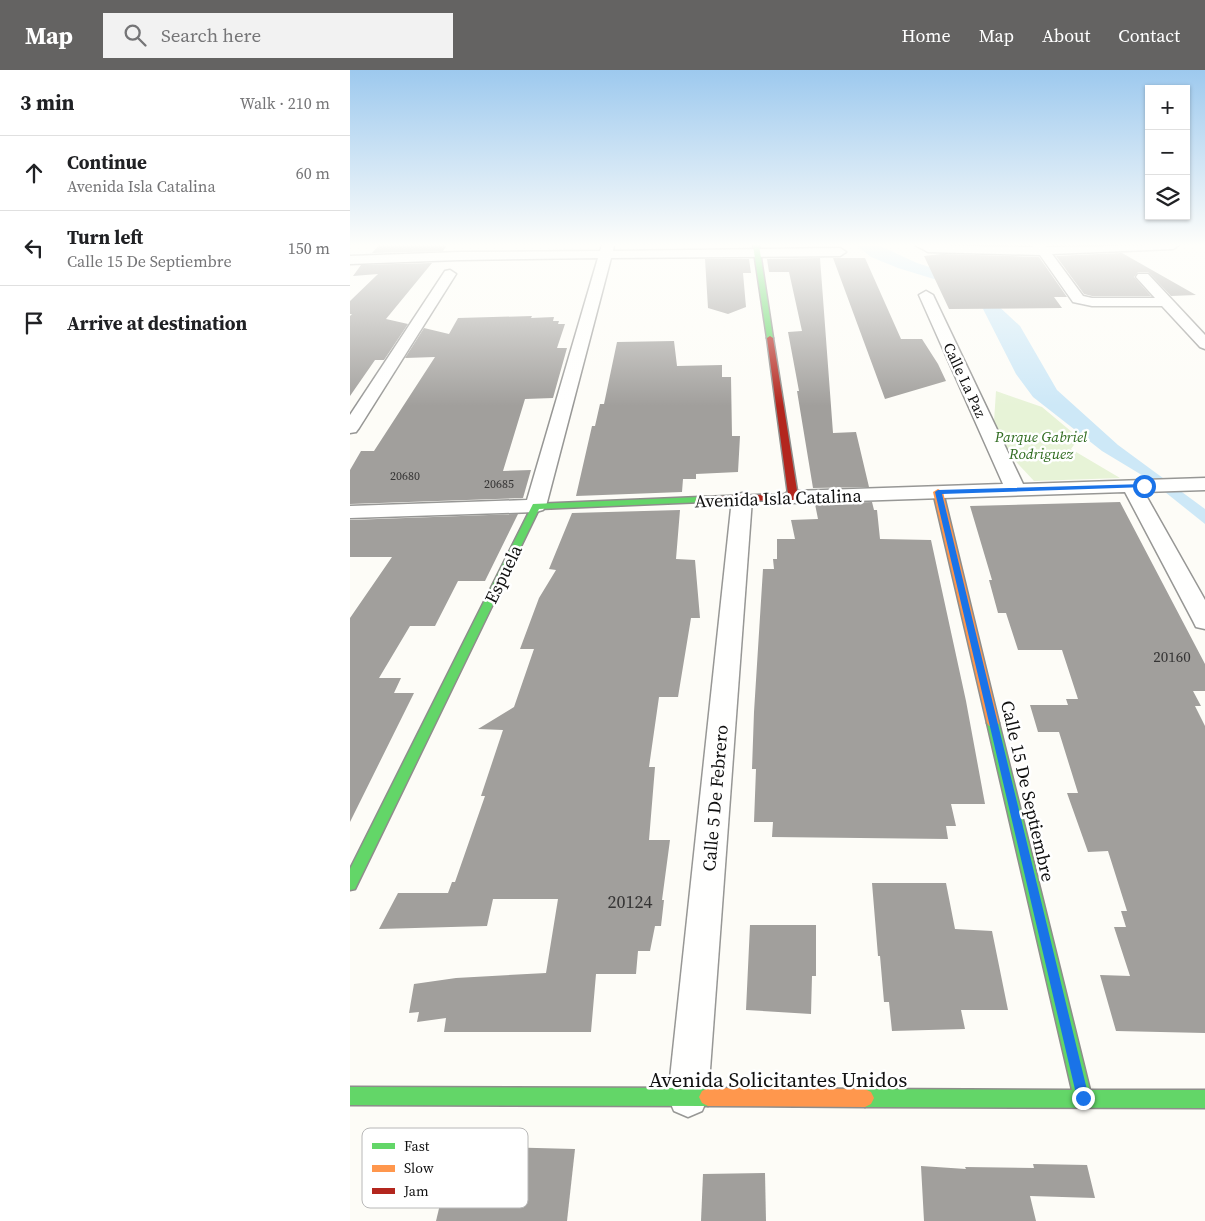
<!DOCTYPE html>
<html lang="en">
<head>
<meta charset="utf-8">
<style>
  :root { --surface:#fff; --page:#f2f2f2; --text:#202124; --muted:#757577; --line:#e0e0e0; --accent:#646362 }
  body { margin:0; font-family:"Source Serif 4",serif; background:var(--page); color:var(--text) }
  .controls { position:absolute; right:15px; top:15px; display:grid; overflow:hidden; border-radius:0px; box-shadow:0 1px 4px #0004 }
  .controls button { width:45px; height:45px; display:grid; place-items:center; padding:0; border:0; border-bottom:1px solid var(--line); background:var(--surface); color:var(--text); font:25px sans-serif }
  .stop { position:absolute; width:15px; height:15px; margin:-11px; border:4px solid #1a73e8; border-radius:50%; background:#fff }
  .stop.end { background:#1a73e8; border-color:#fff; box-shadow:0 1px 5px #0008 }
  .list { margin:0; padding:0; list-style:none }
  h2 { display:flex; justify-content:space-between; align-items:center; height:65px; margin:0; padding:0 20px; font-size:21px }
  h2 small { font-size:16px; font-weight:400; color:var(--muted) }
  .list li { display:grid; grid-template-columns:32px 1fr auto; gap:15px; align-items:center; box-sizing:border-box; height:75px; padding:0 20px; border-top:1px solid var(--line) }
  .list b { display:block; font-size:19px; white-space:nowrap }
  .list p { margin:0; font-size:16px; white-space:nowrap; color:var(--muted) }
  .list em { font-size:16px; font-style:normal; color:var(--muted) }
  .icon { flex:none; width:28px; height:28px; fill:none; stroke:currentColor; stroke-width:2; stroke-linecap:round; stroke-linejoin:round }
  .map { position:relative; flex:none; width:855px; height:1151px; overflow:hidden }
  header { display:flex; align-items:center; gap:30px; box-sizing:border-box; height:70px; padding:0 25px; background:var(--accent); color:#fff }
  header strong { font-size:24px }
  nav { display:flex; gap:28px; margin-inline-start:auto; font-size:18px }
  .search { width:350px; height:45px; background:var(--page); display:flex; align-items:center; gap:12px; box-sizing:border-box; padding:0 18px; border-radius:0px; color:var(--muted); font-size:19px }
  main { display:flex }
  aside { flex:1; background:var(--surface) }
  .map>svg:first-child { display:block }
  .green { fill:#e7f3d7 }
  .water { fill:#cde8f7 }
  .building { fill:#a19f9c }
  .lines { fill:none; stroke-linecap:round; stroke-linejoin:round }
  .street-casing { stroke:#979795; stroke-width:3 }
  .fast-casing { stroke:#8e8d8b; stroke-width:3 }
  .slow-casing { stroke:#8e8d8b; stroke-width:3 }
  .jam-casing { stroke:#8e8d8b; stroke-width:3 }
  .street { fill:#fffffe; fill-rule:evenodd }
  .fast { fill:#63d668; fill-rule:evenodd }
  .slow { fill:#ff974d; fill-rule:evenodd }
  .jam { fill:#b3261e; fill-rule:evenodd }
  .route { fill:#1a73e8 }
  .labels { text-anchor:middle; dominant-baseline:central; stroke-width:5; stroke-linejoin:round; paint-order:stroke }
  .far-number-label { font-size:12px; fill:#353434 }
  .far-street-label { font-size:15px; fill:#111; stroke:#fff }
  .far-park-label { font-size:15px; font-style:italic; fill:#2f6b1f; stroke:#fff }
  .number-label { font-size:15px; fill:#353434 }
  .street-label { font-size:18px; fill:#111; stroke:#fff }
  .near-number-label { font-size:18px; fill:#353434 }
  .near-street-label { font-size:21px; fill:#111; stroke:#fff }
  .key { fill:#fff; stroke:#b8b8b8; stroke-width:1 }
  .key-label { font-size:14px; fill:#111 }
</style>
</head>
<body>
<header>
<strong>Map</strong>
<div class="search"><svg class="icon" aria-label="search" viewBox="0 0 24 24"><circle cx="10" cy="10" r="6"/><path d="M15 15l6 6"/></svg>Search here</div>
<nav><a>Home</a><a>Map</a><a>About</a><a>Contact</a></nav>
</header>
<main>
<aside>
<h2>3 min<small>Walk · 210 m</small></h2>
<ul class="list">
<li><svg class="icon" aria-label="ahead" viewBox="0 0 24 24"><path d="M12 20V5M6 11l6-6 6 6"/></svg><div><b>Continue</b><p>Avenida Isla Catalina</p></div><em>60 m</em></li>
<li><svg class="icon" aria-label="left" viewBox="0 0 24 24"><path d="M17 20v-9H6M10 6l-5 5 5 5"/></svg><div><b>Turn left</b><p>Calle 15 De Septiembre</p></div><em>150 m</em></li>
<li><svg class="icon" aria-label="arrive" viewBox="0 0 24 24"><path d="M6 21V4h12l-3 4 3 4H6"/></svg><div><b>Arrive at destination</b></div></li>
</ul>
</aside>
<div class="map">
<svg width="855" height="1151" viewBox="0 0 855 1151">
  <rect width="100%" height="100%" fill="#fdfcf7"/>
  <polygon class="green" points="646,321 692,337 729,368 721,379 770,408 684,411 643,367"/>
  <polygon class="water" points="506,175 528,175 567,193 613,208 629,218 670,256 707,320 768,375 855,439 855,454 800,410 752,381 683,327 666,304 631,235 610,217 548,198 521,187"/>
  <g class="building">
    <polygon points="29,175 97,175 93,181 22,183"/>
    <polygon points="772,183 846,225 821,226 798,202 788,202 784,207 801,226 742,226 734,224 706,186"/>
    <polygon points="592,184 689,187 717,227 704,227 712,238 599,239 574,186"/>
    <polygon points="470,188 483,363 506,362 519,417 463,418 447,321 449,321 438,262 452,261 439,202 419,202 417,189"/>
    <polygon points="483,188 515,188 551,269 572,269 588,294 596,311 535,329"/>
    <polygon points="355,189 399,189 401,203 393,203 396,237 378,244 358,238"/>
    <polygon points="82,193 36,249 58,254 34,290 25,290 0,326 0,246 2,244 0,244 0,231 28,204 3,206 11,195"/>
    <polygon points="182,246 181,248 204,247 203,251 209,251 208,254 215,254 207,278 217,278 203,328 175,329 153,401 181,400 173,428 0,434 0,400 11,381 24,381 85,287 55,288 74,258 99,264 108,248"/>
    <polygon points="324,271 327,296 372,295 372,307 381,307 382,366 390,366 388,402 346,404 346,409 333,409 332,422 226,426 242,356 245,356 250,334 254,334 267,272"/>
    <polygon points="522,432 524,440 527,440 530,469 581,470 616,631 635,734 601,734 606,756 596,756 598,769 422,767 423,752 404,752 406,699 402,699 404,642 413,499 424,499 423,489 427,489 427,469 445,469 441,450 468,449 465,434"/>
    <polygon points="770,432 855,594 855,621 843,621 851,636 845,636 855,656 855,963 766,961 750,905 780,906 764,857 776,857 771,841 777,841 758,781 738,782 717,723 728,723 709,662 688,662 680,635 718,635 716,629 728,629 712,580 668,580 656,543 648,543 639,510 642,510 620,436"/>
    <polygon points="330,440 326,489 345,490 350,548 341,548 328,627 309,627 299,697 305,697 299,770 320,770 312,830 314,830 311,856 305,856 300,881 288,881 286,904 246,904 241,962 94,962 96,948 67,952 69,942 59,943 64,914 106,908 196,903 208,829 143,829 137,856 29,859 48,823 98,823 102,812 105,812 135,726 131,726 153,660 128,659 164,637 184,579 170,579 189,528 206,500 199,499 222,443"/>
    <polygon points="168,444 135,511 108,511 85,556 60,556 29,608 51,608 44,623 64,623 0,752 0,548 42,487 0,487 0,450"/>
    <polygon points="522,813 596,813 605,859 642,861 658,940 611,940 615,959 542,961 539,932 534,932 530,886 528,886"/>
    <polygon points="400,855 466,855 466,906 462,906 461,944 396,940"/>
    <polygon points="104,1076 225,1079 217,1151 86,1151"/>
    <polygon points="683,1094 737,1095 745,1128 680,1126 686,1151 574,1151 571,1096 616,1099 615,1097 684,1098"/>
    <polygon points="415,1103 416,1151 351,1151 353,1104"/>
  </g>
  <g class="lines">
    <g class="street-casing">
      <g id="street">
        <polygon points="252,175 264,175 263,181 490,178 496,182 490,186 261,188 196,436 193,440 186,442 0,448 0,436 177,430 248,188 109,190 0,194 0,186 109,182 250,181"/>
        <polygon points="565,175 684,177 683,175 695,175 697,177 829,175 823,179 702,184 733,226 742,228 805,228 786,207 788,204 798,204 855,265 855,279 850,277 812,236 742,236 723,232 690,185 578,182"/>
        <polygon points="100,200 106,204 9,358 6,362 0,363 0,345 95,201"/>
        <polygon points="576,221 583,225 673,414 855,408 855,420 794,422 855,530 855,559 846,557 843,551 775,422 443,433 436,431 433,427 436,423 443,421 653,414 569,225"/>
        <polygon points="392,423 399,425 402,429 358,1027 352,1041 338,1047 324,1041 318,1027 382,429 385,425"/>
      </g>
    </g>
    <g class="fast-casing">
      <g id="fast">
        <polygon points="403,175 409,175 423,268 420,270 417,268"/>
        <polygon points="350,427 355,430 353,432 189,439 5,819 0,820 0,799 183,434"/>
        <polygon points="643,648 647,650 649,653 740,1020 855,1020 855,1038 515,1037 509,1034 506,1028 509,1022 515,1019 722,1020 637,653 639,650"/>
        <polygon points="0,1017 358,1018 364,1021 367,1027 364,1033 358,1036 0,1035"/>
      </g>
    </g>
    <g class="slow-casing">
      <g id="slow">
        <polygon points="588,419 593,422 649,653 647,656 639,656 637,653 583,422"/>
        <polygon points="358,1018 515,1019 521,1022 524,1028 521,1034 515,1037 358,1036 352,1033 349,1027 352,1021"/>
      </g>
    </g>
    <g class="jam-casing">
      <polygon id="jam" points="420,266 423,268 448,427 443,430 347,432 345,430 350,427 438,424 417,268"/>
    </g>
    <use href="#street" class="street"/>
    <use href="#fast" class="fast"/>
    <use href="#slow" class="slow"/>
    <use href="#jam" class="jam"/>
  </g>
  <linearGradient id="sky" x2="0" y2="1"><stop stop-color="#9dc9ee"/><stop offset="0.52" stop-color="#fefefb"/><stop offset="1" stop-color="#fefefb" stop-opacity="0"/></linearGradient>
  <rect width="855" height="336" fill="url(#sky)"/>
  <polygon class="route" points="794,414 796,414 796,417 592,424 739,1028 738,1033 733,1035 728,1033 727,1028 585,422 588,420"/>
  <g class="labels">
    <g class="far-number-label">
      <text x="55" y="406">20680</text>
      <text x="149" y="414">20685</text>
    </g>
    <g class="far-street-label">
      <text transform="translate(615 310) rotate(65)">Calle La Paz</text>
    </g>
    <g class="far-park-label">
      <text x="691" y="366">Parque Gabriel<tspan x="691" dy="17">Rodriguez</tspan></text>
    </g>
    <g class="number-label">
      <text x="822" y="586">20160</text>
    </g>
    <g class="street-label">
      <text transform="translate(428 428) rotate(-2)">Avenida Isla Catalina</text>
      <text transform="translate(153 504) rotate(-64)">Espuela</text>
      <text transform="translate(678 721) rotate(77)">Calle 15 De Septiembre</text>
      <text transform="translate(365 728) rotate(-85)">Calle 5 De Febrero</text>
    </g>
    <g class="near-number-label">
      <text x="280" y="831">20124</text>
    </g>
    <g class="near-street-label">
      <text x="428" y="1009">Avenida Solicitantes Unidos</text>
    </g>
  </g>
  <rect x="12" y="1058" width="166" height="80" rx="8" class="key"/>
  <rect x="22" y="1073" width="23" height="6" fill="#63d668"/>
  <rect x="22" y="1095" width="23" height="7" fill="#ff974d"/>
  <rect x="22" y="1118" width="23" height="6" fill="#b3261e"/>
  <g class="key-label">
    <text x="54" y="1081">Fast</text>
    <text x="54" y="1103">Slow</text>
    <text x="54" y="1126">Jam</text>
  </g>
</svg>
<div class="controls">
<button>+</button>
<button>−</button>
<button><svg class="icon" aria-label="layers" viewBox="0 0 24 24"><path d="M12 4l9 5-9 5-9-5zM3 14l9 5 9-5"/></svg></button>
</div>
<div class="stop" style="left:794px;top:416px"></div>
<div class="stop end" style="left:733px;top:1028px"></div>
</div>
</main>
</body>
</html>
